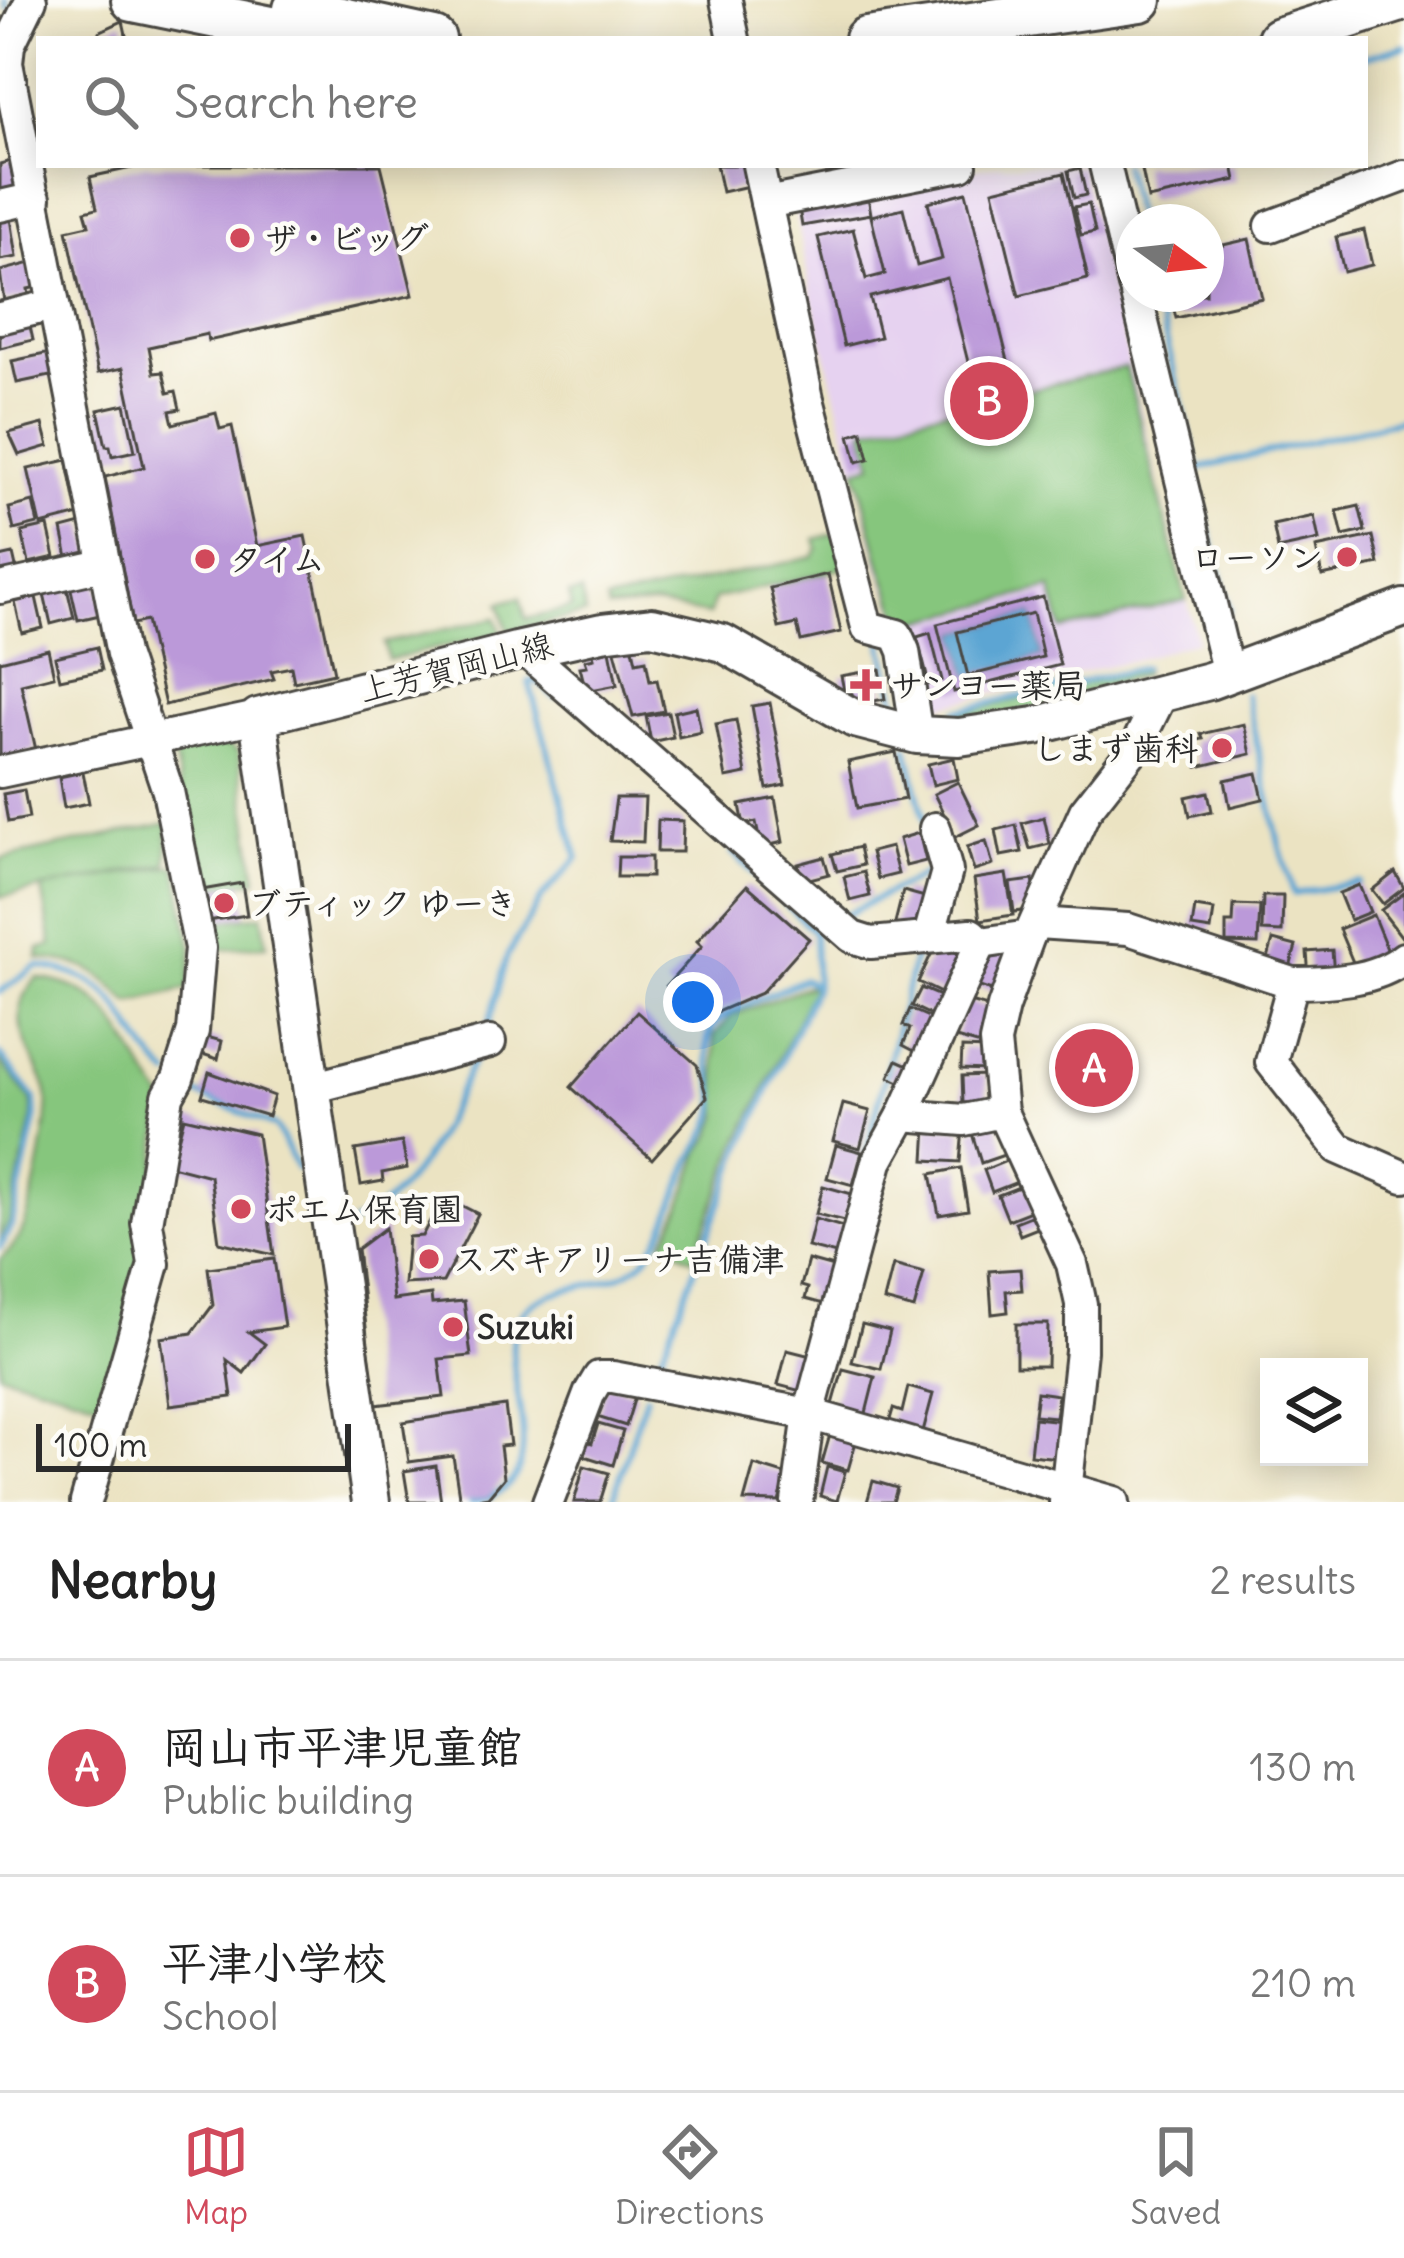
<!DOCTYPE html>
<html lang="en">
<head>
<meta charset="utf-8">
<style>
  :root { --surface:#fff; --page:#f6f6f6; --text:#222; --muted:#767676; --line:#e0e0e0; --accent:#d1495b }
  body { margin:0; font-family:Delius,"Klee One",sans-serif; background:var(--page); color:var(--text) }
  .controls { position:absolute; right:36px; bottom:36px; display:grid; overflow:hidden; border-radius:0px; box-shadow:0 6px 30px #0003 }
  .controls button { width:108px; height:108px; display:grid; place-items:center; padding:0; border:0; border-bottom:3px solid var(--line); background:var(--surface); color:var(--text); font:60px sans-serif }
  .compass { position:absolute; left:1116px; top:204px; width:108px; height:108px; border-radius:50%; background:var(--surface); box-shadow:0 6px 30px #0003; rotate:105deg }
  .scale { position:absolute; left:36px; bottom:30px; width:315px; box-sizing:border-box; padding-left:12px; border:6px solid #2b2b2b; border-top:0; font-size:33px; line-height:42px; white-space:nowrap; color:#2b2b2b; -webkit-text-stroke:9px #fdfcf7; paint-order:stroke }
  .you { position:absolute; left:693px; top:1002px; width:42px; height:42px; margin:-30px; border:9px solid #fff; border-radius:50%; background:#1a73e8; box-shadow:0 0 0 18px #1a73e833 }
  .badge { display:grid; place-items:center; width:78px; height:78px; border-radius:50%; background:var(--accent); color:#fff; font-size:39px; font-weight:700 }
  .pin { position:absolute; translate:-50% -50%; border:6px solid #fff; box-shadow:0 3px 12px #0006 }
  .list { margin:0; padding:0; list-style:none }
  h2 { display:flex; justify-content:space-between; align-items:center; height:156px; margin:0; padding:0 48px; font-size:51px }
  h2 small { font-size:39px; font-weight:400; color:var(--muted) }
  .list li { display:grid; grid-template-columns:78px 1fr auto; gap:36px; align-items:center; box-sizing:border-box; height:216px; padding:0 48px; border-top:3px solid var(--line) }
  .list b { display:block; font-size:45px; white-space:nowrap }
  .list p { margin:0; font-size:39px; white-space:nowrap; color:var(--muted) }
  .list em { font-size:39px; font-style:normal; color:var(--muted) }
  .icon { flex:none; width:66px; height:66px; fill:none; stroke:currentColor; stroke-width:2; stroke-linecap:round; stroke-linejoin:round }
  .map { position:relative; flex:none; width:1404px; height:1502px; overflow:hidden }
  .search { position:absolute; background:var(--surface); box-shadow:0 6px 30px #0003; left:36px; right:36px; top:36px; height:132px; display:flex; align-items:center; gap:30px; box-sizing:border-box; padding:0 42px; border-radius:0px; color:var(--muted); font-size:45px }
  .sheet { height:588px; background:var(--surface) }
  nav { display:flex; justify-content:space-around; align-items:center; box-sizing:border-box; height:168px; border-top:3px solid var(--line); background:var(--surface); font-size:33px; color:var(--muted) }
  nav a { display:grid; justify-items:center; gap:6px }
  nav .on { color:var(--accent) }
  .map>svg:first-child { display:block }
  .built { fill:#e6d2f0 }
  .green { fill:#86c67d; stroke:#587854; stroke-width:3 }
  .water { fill:#5ca5d3; stroke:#44687f; stroke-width:3 }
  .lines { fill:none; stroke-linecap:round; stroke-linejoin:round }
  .stream { stroke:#5ca5d3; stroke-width:6 }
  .building { fill:#bb99d9; fill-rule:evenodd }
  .minor-casing { stroke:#484742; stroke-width:36 }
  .major-casing { stroke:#484742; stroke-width:42 }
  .highway-casing { stroke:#484742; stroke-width:48 }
  .minor { stroke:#fff; stroke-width:30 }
  .major { stroke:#fff; stroke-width:36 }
  .highway { stroke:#fff; stroke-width:42 }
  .poi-dot { fill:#d1495b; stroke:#fdfcf7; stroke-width:4.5 }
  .labels { text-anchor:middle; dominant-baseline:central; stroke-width:9; stroke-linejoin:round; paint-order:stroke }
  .poi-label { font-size:33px; font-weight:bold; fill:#2b2b2b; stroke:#fdfcf7; text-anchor:start }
  .street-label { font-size:33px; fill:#2b2b2b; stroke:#fdfcf7 }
</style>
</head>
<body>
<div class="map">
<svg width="1404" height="1502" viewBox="0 0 1404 1502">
  <rect width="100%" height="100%" fill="#fdfcf7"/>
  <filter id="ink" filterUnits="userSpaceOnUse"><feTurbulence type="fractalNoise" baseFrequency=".00833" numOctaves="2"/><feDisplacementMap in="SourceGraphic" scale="24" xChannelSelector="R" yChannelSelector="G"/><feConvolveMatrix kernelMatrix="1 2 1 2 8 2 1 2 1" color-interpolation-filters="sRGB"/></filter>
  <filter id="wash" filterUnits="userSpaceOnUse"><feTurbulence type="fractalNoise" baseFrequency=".004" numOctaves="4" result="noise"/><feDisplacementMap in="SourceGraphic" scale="48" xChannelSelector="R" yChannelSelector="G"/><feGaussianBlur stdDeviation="2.7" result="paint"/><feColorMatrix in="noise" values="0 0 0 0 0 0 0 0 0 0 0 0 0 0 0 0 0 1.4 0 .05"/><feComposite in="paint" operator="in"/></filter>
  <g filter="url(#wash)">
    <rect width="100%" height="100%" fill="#ebe3c2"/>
    <polygon class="built" points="999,165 1081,165 1197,641 1139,659 920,711 910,649 879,570 854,469 811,294 794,202"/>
    <g class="green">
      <polygon points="1126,367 1186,600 1062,630 1051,588 903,625 882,569 856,469 873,464 864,429"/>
      <polygon points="836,533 845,568 714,599 709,615 655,605 608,609 606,602 813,557 818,549 815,539"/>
      <polygon points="581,592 586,614 508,631 499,603 520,597 526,619 572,608 569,595"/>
      <polygon points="496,618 502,633 388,660 384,643"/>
      <polygon points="1144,670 1143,675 1021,712 963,720 961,713"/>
      <polygon points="218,739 238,752 257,880 202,889 172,745"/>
      <polygon points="168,823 167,864 0,897 0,859"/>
      <path d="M176,865L192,949L188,989L129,1003C96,968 86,964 38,958L39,949L52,945L42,888Z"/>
      <polygon points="262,915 267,945 214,950 209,923"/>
      <path d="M37,978C118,988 120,1042 163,1098L147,1248L108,1405L0,1373V1259C10,1250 18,1242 23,1229C32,1206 53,1110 46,1089C34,1052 0,1019 37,978Z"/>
      <polygon points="808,986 813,988 736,1148 693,1259 663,1243 680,1209 700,1152 712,1135 719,1116 714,1036 731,1016"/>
      <polygon points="0,1060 31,1100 33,1115 9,1222 0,1242"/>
    </g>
    <polygon class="water" points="1033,613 1043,657 968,676 957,632"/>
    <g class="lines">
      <g class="stream">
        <polyline points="5,0 7,8"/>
        <polyline points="1365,57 1404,46"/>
        <polyline points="1123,165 1137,222"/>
        <polyline points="1155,294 1198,469 1404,419"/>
        <polyline points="1198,469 1196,478 1230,611"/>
        <polyline points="882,642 897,705"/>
        <polyline points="1246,695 1280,848 1294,894 1359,882"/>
        <polyline points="956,711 1143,668"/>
        <polyline points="907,747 925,822"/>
        <polyline points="843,916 933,870 932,864"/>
        <path d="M0,992L37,966C129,978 115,1024 170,1076"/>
        <polyline points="486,1034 507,956 543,896 578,858 529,682 535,680 555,697"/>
        <polyline points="0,1054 35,1099 36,1116 12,1225 0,1247"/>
        <polyline points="184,1089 276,1127 297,1169"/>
        <polyline points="866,1154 916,951"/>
        <path d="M353,1223C420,1193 445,1119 475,1057"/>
        <polyline points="653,1377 741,1150 816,986 814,932 732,852"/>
        <path d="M471,1502C479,1499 490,1498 497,1493C558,1461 487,1354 524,1311C552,1279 621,1293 648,1255C669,1227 676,1194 690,1163C699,1144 715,1127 716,1105C717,1080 698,1046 714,1024C724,1011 785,989 804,979L816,986"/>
        <polyline points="612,1502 646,1395"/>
      </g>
    </g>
    <g id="blocks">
      <g class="building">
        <polygon points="123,21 127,39 100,39 99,32"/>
        <polygon points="18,159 25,192 0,198 0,164"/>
        <polygon points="145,165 381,165 413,295 208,341 207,334 149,347 154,373 163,372 168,393 176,391 180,409 170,411 173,424 216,413 220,429 232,426 257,546 305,536 334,673 294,682 291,667 271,671 274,679 165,705 146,621 133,624 105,477 144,467 123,368 98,373 67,230 89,225 85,211 97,208 90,177"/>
        <polygon points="716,165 753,165 757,184 722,192"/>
        <polygon points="1141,165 1233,165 1236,180 1148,199"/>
        <polygon points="1080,168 1086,195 1074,198 1068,171"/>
        <polygon points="1064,173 1088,279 1019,296 993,190"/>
        <polygon points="867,191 871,214 802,226 798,203"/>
        <polygon points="966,192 1012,377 974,386 947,278 870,297 880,337 844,346 818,237 853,229 866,279 885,274 871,216 903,208 917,266 942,259 928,202"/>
        <polygon points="1089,204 1095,232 1081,235 1074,207"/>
        <polygon points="10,212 17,257 0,260 0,214"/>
        <polygon points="1364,230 1372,265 1344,272 1336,237"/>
        <polygon points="1249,239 1262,298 1176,318 1170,294 1206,294 1206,249"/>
        <polygon points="31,263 37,287 28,289 29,296 4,302 0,271"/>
        <polygon points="29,322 33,340 0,348 0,329"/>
        <polygon points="50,353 55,375 17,383 12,361"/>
        <polygon points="125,404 135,451 112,456 110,446 106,446 98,410"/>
        <polygon points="43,424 49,446 19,455 9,433"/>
        <polygon points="862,431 869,459 857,462 850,435"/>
        <polygon points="67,460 80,515 41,525 28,469"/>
        <polygon points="33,502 38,524 14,530 9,508"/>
        <polygon points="1359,506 1365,531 1343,536 1337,511"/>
        <polygon points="1314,516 1319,540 1278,549 1273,525"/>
        <polygon points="85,523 93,557 69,563 62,529"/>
        <polygon points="48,526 55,557 29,563 22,532"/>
        <polygon points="1373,536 1379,564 1322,576 1316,548"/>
        <polygon points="13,554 18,576 0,580 0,557"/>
        <polygon points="828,574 841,632 801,641 797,624 779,628 770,588"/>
        <polygon points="96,579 104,614 78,620 70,585"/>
        <polygon points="66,584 74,618 51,624 43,589"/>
        <polygon points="36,597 43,628 22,633 15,602"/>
        <path d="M1043,597L1060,665L954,692L937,624ZM1033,613L1043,657L968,676L957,632Z"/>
        <polygon points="930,633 942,680 929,684 917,637"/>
        <polygon points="632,644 636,662 646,660 650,681 657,680 664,711 633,717 614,647"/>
        <polygon points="97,647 102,670 60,679 55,657"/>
        <polygon points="48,649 54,676 21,684 36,750 0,759 0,661"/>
        <polygon points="610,650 617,685 586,691 580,667 587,666 585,660 594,658 593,654"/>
        <polygon points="880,669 885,699 867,702 866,696 853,698 851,689 844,690 841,676"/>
        <polygon points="770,703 785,785 767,789 752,706"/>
        <polygon points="696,707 701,732 679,737 674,712"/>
        <polygon points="668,712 673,737 651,742 646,716"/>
        <polygon points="736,720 746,774 726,778 716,724"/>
        <polygon points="1244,724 1251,754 1198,767 1193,741 1203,739 1201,734"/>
        <polygon points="896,752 905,799 857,808 848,762"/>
        <polygon points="954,758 958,779 933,785 928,764"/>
        <polygon points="83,772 89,803 64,808 59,777"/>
        <polygon points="1257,773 1263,799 1230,807 1225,780"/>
        <polygon points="958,782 979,825 955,837 934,794"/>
        <polygon points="24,790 29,818 8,822 3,794"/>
        <polygon points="1208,792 1212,811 1190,816 1186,797"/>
        <polygon points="616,798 645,798 643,842 610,841"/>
        <polygon points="775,798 783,842 766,846 760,841 756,822 744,825 740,805"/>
        <polygon points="1044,817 1050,844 1030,849 1022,823"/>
        <polygon points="658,820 683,821 682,852 657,852"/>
        <polygon points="1016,825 1022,852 1001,856 996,830"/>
        <polygon points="919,833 926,861 906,866 899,839"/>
        <polygon points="986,841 993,865 974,871 967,847"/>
        <polygon points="859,847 863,865 837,871 832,854"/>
        <polygon points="891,847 898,874 878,879 871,852"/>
        <polygon points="618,857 651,857 651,877 617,877"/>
        <polygon points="824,857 829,874 802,881 798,864"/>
        <polygon points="864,872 870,896 850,901 844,877"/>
        <polygon points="1395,872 1404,888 1383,904 1372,890"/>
        <polygon points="1006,874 1013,915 980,920 974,879"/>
        <polygon points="1033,880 1036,896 1028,898 1030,910 1014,912 1010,883"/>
        <polygon points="242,883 247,915 207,921 202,890"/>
        <polygon points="747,885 809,939 761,993 703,1018 666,986 702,946 697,941"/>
        <polygon points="1359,885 1370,912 1350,920 1339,893"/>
        <polygon points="903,891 925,897 916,933 894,927"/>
        <polygon points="1404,893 1404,940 1381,910"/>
        <polygon points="1263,896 1283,896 1282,932 1262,931"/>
        <polygon points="1234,905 1260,906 1258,944 1226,943 1226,923 1233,923"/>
        <polygon points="1195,907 1214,910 1211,930 1192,927"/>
        <polygon points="1373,915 1389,954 1355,967 1339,929"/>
        <polygon points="1273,940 1296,946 1288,975 1265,969"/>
        <polygon points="936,944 965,957 947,996 918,982"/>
        <polygon points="989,948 1016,957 1003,995 977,986"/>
        <polygon points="1332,950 1334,975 1309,977 1307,952"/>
        <polygon points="921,988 942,997 933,1016 912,1006"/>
        <polygon points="966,1001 998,1010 987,1047 956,1038"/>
        <polygon points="910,1009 935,1020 920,1054 903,1045 910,1029 903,1025"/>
        <polygon points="637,1012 697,1065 707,1097 652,1159 571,1087"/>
        <polygon points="203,1036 222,1041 218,1059 199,1053"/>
        <polygon points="962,1048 987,1049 986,1070 961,1069"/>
        <polygon points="897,1060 915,1068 907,1085 889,1077"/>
        <polygon points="209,1072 274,1096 268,1116 202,1096"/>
        <polygon points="986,1075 987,1102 963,1103 962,1076"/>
        <polygon points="843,1104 870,1111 860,1148 833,1141"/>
        <polygon points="184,1117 257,1134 274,1255 219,1242 210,1176 171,1166"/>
        <polygon points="997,1122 1007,1154 981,1163 971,1130"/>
        <polygon points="927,1126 963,1129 960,1162 925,1160"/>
        <polygon points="402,1142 407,1168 382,1173 383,1181 361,1185 355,1150"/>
        <polygon points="836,1145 862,1152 853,1185 827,1178"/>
        <polygon points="1011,1159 1020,1181 992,1192 984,1170"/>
        <polygon points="961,1168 968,1210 939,1215 931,1174"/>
        <polygon points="1027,1184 1036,1209 1008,1220 998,1195"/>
        <polygon points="823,1186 852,1194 844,1221 816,1214"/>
        <polygon points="443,1196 478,1214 443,1282 404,1284 408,1237 422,1236"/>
        <polygon points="1038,1213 1043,1226 1020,1235 1015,1222"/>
        <polygon points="815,1219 843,1227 836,1254 808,1247"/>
        <polygon points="385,1228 393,1300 431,1295 432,1304 464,1301 471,1356 439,1359 444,1397 375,1405 357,1249"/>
        <polygon points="274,1259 284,1327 249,1332 265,1344 244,1373 227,1360 232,1397 170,1405 161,1338 192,1333 213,1305 208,1268"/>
        <polygon points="808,1260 837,1268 827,1305 805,1299 808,1288 801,1286"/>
        <polygon points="893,1265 924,1273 914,1309 884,1301"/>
        <polygon points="1020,1269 1022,1290 1006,1291 1008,1312 992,1314 989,1271"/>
        <polygon points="862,1324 890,1331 881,1369 852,1362"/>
        <polygon points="1016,1324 1048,1324 1047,1366 1016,1366"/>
        <polygon points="787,1350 811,1356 801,1391 778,1385"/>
        <polygon points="843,1369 875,1377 865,1417 832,1408"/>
        <polygon points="607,1384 636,1393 626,1426 597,1417"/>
        <polygon points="908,1387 933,1394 921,1439 887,1430 893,1409 902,1412"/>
        <polygon points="1037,1392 1058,1395 1055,1417 1034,1415"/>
        <polygon points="505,1406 510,1445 500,1446 504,1478 488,1497 460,1502 453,1456 409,1462 403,1422"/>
        <polygon points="1034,1418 1063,1421 1059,1458 1030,1455"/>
        <polygon points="598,1424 623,1431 613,1465 581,1455 585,1441 592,1443"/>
        <polygon points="831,1431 857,1438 848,1470 822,1463"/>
        <polygon points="754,1465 787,1475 779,1502 744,1501"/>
        <polygon points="436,1466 441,1502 409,1502 404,1471"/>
        <polygon points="584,1466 609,1473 600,1502 574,1502"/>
        <polygon points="827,1467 845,1472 837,1501 820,1496"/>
        <polygon points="873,1481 897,1488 893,1502 867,1502"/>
      </g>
    </g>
  </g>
  <g filter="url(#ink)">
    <use href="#blocks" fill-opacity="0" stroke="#484742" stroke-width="3"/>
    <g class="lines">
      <g class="minor-casing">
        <g id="minor">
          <polyline points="31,0 9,45 7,63 122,654 168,791 200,948 193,1031 178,1078 168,1096 147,1223 154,1264 86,1502"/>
          <polyline points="726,0 734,39"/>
          <polyline points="758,165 808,399 867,627 897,635 904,651 917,735"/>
          <polyline points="1105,165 1134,286"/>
          <polyline points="766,203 961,165"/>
          <polyline points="0,206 35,198"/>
          <polyline points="1271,226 1404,176"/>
          <polyline points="1136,294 1228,674"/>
          <polyline points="0,318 53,305"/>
          <polyline points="0,588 103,565"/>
          <polyline points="530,649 530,655 852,937 871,943 971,934 981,943 1029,936"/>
          <polyline points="0,772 258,717"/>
          <path d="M1037,923L1128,929L1293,983C1328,983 1376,981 1404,958"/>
          <polyline points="929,936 947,871 935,828"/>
          <polyline points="1293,983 1271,1062 1338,1148 1404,1177"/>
          <polyline points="311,1088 490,1042"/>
          <polyline points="903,1115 964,1120 1002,1112"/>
          <polyline points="548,1502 590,1392 599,1377 613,1377 809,1414 1114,1502"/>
          <polyline points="797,1502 809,1414 877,1162 903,1115 981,943"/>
          <polyline points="1065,1502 1081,1351 1081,1304 1072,1264 1002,1112 995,1042 1003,1007 1029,936 1085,811 1136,746 1163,692"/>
        </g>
      </g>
      <g class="major-casing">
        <polyline id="major" points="371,1502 258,717 516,651 602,632 652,626 723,643 855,719 917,735 959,737 1035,726 1209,681 1404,608"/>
      </g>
      <g class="highway-casing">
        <g id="highway">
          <polyline points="133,0 326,39"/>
          <polyline points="295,9 434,39"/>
          <polyline points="866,39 1140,0"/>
          <polyline points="1279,39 1401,0"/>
        </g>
      </g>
      <use href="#minor" class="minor"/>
      <use href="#major" class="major"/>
      <use href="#highway" class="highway"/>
    </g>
  </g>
  <g class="poi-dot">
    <circle cx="240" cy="238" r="12"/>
    <circle cx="1347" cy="557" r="12"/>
    <circle cx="205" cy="559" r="12"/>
    <path d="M860 667h12v12h12v12h-12v12h-12v-12h-12v-12h12z"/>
    <circle cx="1222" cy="748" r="12"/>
    <circle cx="224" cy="903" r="12"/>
    <circle cx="241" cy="1209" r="12"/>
    <circle cx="429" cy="1259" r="12"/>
    <circle cx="453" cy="1327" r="12"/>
  </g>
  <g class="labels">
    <g class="poi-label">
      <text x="264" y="238">ザ・ビッグ</text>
      <text x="1323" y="557" text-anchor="end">ローソン</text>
      <text x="229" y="559">タイム</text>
      <text x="890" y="685">サンヨー薬局</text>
      <text x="1198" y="748" text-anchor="end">しまず歯科</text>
      <text x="248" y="903">ブティック ゆーき</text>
      <text x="265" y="1209">ポエム保育園</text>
      <text x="453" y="1259">スズキアリーナ吉備津</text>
      <text x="477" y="1327">Suzuki</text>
    </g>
    <g class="street-label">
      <text transform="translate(456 667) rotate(-14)">上芳賀岡山線</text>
    </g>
  </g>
</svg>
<div class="controls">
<button><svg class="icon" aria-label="layers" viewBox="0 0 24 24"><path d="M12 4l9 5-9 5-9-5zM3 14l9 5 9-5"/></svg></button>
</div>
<svg class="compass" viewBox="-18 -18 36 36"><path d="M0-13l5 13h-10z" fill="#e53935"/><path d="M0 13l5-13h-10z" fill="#767676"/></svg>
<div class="scale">100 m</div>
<div class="you"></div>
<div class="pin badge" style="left:1094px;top:1068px">A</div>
<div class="pin badge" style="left:989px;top:401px">B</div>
<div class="search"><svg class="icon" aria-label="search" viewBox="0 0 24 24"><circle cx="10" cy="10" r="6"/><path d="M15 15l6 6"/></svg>Search here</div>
</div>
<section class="sheet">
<h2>Nearby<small>2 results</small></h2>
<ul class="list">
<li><span class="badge">A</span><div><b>岡山市平津児童館</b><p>Public building</p></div><em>130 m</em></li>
<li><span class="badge">B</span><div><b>平津小学校</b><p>School</p></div><em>210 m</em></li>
</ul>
</section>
<nav>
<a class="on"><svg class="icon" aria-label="map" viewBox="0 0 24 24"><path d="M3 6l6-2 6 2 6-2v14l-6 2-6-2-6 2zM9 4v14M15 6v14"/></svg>Map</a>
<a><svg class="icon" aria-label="directions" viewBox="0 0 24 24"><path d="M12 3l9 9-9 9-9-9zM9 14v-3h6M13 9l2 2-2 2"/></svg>Directions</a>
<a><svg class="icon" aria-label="saved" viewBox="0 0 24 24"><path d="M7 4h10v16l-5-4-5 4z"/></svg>Saved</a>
</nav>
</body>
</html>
